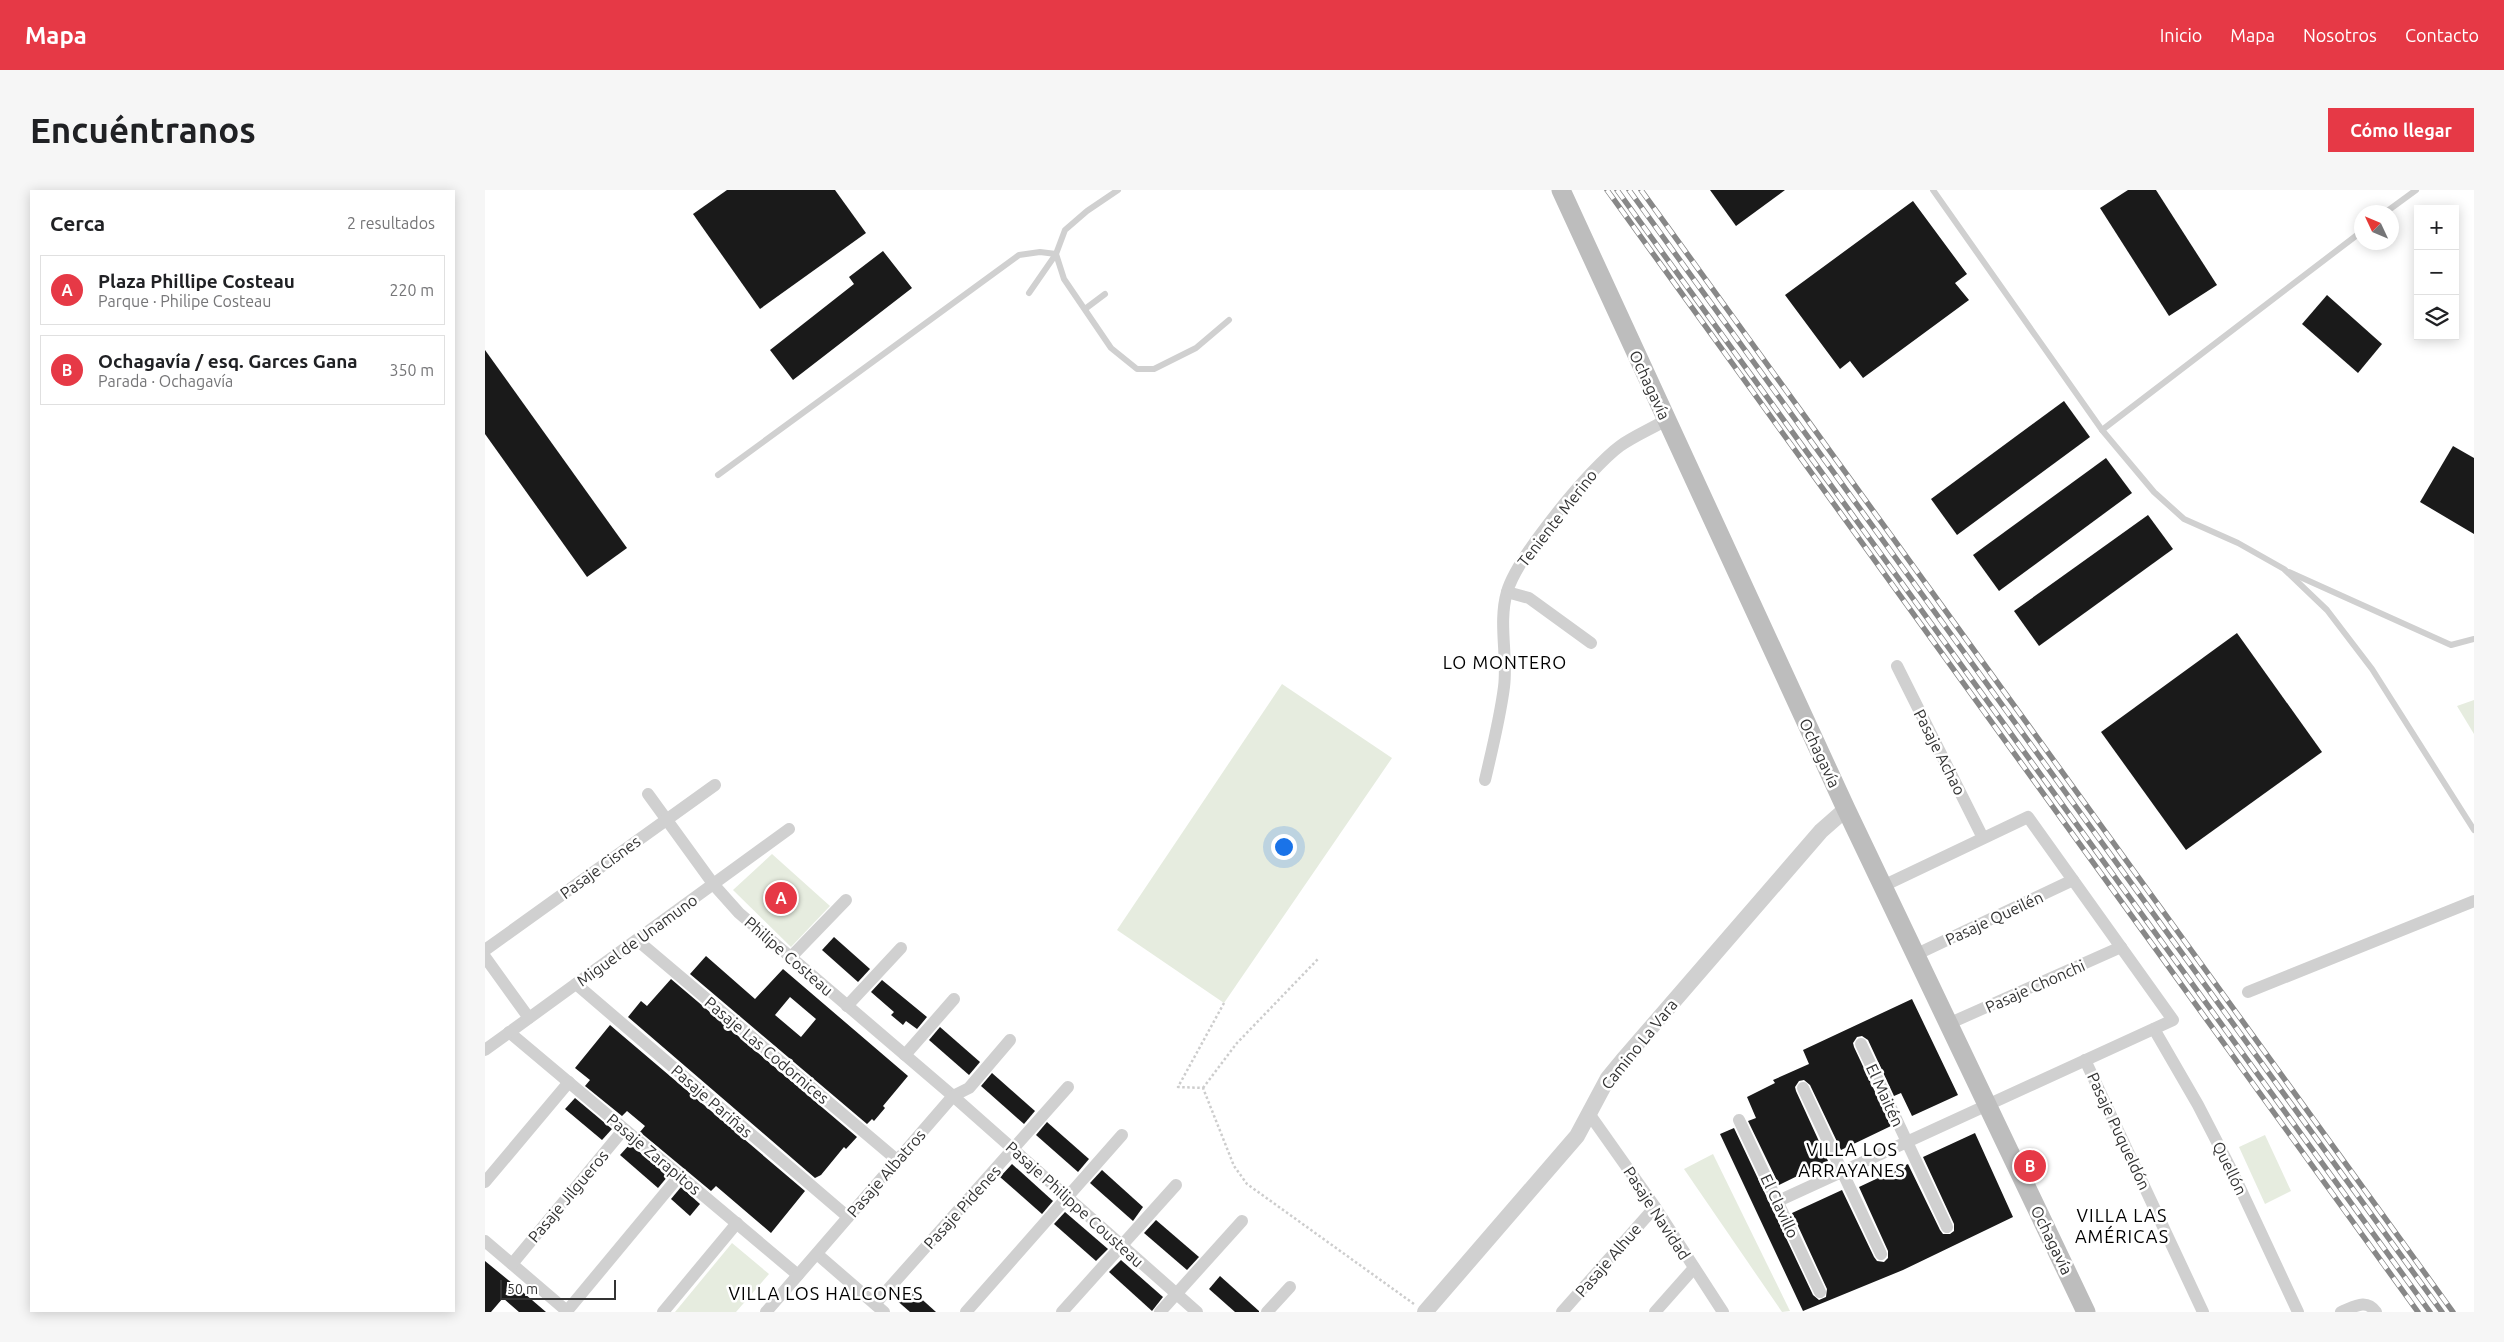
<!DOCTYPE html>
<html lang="es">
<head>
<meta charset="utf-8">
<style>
  :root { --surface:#fff; --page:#f6f6f6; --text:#202124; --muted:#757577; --line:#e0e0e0; --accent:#e63946 }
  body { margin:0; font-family:Ubuntu,sans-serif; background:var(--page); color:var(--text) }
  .controls { position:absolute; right:15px; top:15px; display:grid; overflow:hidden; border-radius:0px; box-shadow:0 2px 12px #0003 }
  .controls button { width:45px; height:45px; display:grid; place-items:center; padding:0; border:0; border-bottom:1px solid var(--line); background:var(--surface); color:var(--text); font:25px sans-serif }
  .compass { position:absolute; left:1869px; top:15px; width:45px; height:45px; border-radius:50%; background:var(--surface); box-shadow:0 2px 12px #0003; rotate:314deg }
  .scale { position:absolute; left:15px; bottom:12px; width:116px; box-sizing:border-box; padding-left:5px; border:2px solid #333; border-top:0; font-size:14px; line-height:18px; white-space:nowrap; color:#333; -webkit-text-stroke:4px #fff; paint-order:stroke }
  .you { position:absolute; left:798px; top:656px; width:18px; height:18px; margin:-12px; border:4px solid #fff; border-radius:50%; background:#1a73e8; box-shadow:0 0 0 8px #1a73e833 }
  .badge { display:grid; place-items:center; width:32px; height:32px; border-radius:50%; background:var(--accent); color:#fff; font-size:16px; font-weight:700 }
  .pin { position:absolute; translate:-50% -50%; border:2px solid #fff; box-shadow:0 1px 5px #0006 }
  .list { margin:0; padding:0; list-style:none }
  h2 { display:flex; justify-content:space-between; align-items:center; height:65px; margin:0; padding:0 20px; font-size:21px }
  h2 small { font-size:16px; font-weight:400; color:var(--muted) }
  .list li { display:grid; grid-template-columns:32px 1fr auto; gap:15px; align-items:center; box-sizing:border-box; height:70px; margin:0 10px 10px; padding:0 10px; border:1px solid var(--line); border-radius:0px }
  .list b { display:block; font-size:19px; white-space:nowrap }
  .list p { margin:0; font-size:16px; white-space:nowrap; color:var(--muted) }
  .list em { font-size:16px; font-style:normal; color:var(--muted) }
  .icon { flex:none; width:28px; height:28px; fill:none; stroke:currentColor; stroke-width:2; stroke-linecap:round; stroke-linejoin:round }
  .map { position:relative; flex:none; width:1989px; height:1122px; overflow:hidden; border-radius:0px }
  header { display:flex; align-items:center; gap:30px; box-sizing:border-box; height:70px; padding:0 25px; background:var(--accent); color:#fff }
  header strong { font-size:24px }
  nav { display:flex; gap:28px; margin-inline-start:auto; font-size:18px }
  .intro { display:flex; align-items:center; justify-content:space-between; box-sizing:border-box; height:120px; padding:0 30px }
  h1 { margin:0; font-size:35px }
  .button { padding:12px 22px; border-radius:0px; background:var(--accent); color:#fff; font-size:18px; font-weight:700 }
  main { display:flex; gap:30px; padding:0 30px }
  aside { flex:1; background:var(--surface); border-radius:0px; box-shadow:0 2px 12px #0003 }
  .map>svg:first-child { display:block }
  .green { fill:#e6ecdf }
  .building { fill:#1a1a1a; fill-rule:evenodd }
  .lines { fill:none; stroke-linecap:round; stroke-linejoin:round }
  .path { stroke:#cdcdcd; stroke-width:2.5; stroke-dasharray:2.5 2.5; stroke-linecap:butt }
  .service { stroke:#d0d0d0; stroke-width:6 }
  .minor { stroke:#d0d0d0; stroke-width:12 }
  .tertiary { stroke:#d0d0d0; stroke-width:16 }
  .secondary { stroke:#bdbdbd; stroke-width:19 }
  .rail-casing { stroke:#888; stroke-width:5.5 }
  .rail { stroke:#fff; stroke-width:4; stroke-dasharray:11; stroke-linecap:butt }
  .labels { text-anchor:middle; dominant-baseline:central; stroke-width:5; stroke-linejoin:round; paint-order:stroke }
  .street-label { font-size:16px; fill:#333; stroke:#fff }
  .neighbourhood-label { font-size:18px; letter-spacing:1px; fill:#000; stroke:#fff }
</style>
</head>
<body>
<header>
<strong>Mapa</strong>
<nav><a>Inicio</a><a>Mapa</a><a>Nosotros</a><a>Contacto</a></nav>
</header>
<div class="intro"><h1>Encuéntranos</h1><a class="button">Cómo llegar</a></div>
<main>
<aside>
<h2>Cerca<small>2 resultados</small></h2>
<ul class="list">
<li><span class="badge">A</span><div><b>Plaza Phillipe Costeau</b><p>Parque · Philipe Costeau</p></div><em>220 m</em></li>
<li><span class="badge">B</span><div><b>Ochagavía / esq. Garces Gana</b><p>Parada · Ochagavía</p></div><em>350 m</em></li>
</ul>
</aside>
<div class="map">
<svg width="1989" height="1122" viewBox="0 0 1989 1122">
  <rect width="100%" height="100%" fill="#fff"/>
  <g class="green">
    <polygon points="797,494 907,568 739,813 632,740"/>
    <polygon points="1989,510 1989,544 1972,516"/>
    <polygon points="287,664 345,716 306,757 248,700"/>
    <polygon points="1780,945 1806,1001 1780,1014 1754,957"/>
    <polygon points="1228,964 1305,1121 1297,1122 1199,979"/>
    <polygon points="247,1053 284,1084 251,1122 190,1122"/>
  </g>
  <g class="building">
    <polygon points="242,0 350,0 381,43 275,119 208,24"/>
    <polygon points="1225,0 1300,0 1251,36"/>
    <polygon points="1643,0 1671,0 1732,95 1684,126 1615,18"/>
    <polygon points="1428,11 1482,84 1470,93 1484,110 1378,188 1365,171 1355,179 1300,105"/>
    <polygon points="398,61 427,98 308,190 285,160 369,94 364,87"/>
    <polygon points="1842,105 1897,154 1873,183 1817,134"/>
    <polygon points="0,160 142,358 102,387 0,244"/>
    <polygon points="1579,211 1605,247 1472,345 1446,309"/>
    <polygon points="1968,256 1989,268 1989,344 1935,312"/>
    <polygon points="1621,268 1647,303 1514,401 1488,365"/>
    <polygon points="1663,325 1688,359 1554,456 1529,421"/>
    <polygon points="1752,443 1837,562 1701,660 1616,542"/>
    <polygon points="349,747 385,779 373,792 337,760"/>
    <path d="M221,766L270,809L298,779L423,886L398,916L400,918L389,931L387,929L382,934L205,784ZM305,807L331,829L316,847L290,825Z"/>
    <polygon points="186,789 372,947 361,959 359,957 336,985 330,988 143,827 156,811 162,816"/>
    <polygon points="397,790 442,827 432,839 421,831 418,835 406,825 409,822 386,802"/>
    <polygon points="1427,809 1473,905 1427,926 1416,903 1409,906 1383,850 1377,846 1372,847 1368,853 1369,857 1406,936 1356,960 1325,895 1319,890 1314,891 1310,897 1311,901 1343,971 1294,995 1263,931 1271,928 1262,907 1290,893 1288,890 1324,874 1318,860"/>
    <polygon points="125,835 320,1001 286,1043 231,996 226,1001 155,942 160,936 142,921 137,926 100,896 105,890 90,878"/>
    <polygon points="455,837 495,872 484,885 444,850"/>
    <polygon points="507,883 550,921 539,934 496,896"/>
    <polygon points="90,908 127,939 117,950 80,919"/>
    <polygon points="562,932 604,969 593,982 551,945"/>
    <polygon points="1249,938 1328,1105 1334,1110 1341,1107 1342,1099 1307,1023 1357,1000 1389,1067 1392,1071 1399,1072 1403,1068 1403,1061 1374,997 1423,974 1455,1040 1458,1044 1465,1044 1469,1041 1469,1034 1438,967 1490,943 1528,1027 1418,1080 1318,1121 1235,944"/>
    <polygon points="145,954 183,986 173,998 135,965"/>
    <polygon points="527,974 568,1011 557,1024 515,987"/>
    <polygon points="617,980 658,1017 648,1031 605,993"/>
    <polygon points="196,997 215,1014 205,1026 186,1009"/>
    <polygon points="580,1022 623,1059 611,1071 569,1034"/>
    <polygon points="671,1030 714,1067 702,1080 659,1043"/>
    <polygon points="636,1070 678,1107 667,1121 624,1082"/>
    <polygon points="0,1071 33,1098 61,1122 34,1122 18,1108 6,1122 0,1122"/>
    <polygon points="735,1086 774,1121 774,1122 750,1122 724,1099"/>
    <polygon points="421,1095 451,1122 425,1122 409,1108"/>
  </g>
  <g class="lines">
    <g class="path">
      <polyline points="739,813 693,897 718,898 749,976 762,994 929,1114"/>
      <polyline points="718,898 752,853 833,769"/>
    </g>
    <g class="service">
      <polyline points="633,0 602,21 580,40 571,64 579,89 626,158 652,179 669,179 711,158 744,130"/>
      <polyline points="1448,0 1617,240 1669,302 1699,329 1753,353 1799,379 1842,420 1887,479 1989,640"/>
      <polyline points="1901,22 1931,0"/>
      <polyline points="600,119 620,104"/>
      <polyline points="1617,240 1876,42"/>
      <polyline points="233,285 534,65 555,62 571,64 544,103"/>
      <polyline points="1804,382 1966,455 1989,449"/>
    </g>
    <g class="minor">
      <polyline points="1022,402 1044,408 1106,453"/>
      <polyline points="1412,476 1498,648"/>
      <path d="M1000,590C1007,560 1015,528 1019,497C1023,466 1013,433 1022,402C1032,367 1105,278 1135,256C1149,246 1166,239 1181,230"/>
      <polyline points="163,604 229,695 254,723 468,906 712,1122"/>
      <polyline points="152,750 412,970"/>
      <polyline points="0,760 230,595"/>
      <polyline points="1430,765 1588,690"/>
      <polyline points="0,767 44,828"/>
      <polyline points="305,768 361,710"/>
      <polyline points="91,794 363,1027"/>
      <polyline points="1763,802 1989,711"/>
      <polyline points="362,816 416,758"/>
      <polyline points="1463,834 1636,757"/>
      <polyline points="1669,839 1713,915 1748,983 1813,1122"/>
      <polyline points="24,842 313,1085"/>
      <polyline points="1376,854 1462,1037"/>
      <polyline points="0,860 304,639"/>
      <polyline points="420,865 469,809"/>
      <polyline points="1600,870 1718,1122"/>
      <polyline points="1318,898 1396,1064"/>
      <polyline points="1105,925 1170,1017 1238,1122"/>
      <polyline points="1254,930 1335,1102"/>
      <polyline points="0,992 84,892"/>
      <polyline points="1293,1011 1688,830 1543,627 1398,696"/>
      <polyline points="0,1051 83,1122"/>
      <polyline points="332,1064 399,1122"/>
      <polyline points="27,1074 139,939"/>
      <polyline points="390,1114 583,897"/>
      <polyline points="82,1121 195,985"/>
      <polyline points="178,1122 252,1033"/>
      <polyline points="281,1122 468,906 484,898 525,850"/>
      <polyline points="481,1122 637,945"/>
      <polyline points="577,1122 691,995"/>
      <polyline points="675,1122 757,1031"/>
      <polyline points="782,1122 805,1097"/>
      <polyline points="1077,1122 1170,1017"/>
      <polyline points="1170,1122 1209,1078"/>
      <path d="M1856,1122C1869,1117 1881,1108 1891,1122"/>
    </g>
    <polyline class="tertiary" points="940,1122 1092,946 1123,888 1137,871 1336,641 1361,619"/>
    <polyline class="secondary" points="1076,0 1361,619 1601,1122"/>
    <g class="rail-casing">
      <g id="rail">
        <polyline points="1122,0 1933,1122"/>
        <polyline points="1132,0 1945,1122"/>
        <polyline points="1144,0 1957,1122"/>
        <polyline points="1156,0 1968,1122"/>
      </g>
    </g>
    <use href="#rail" class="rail"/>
  </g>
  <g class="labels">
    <g class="street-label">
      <text transform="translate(1165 195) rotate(65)">Ochagavía</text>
      <text transform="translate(1072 328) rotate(-52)">Teniente Merino</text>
      <text transform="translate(1455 562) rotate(63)">Pasaje Achao</text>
      <text transform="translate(1335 563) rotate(65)">Ochagavía</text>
      <text transform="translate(115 677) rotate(-36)">Pasaje Cisnes</text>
      <text transform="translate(1509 728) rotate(-25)">Pasaje Queilén</text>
      <text transform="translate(152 750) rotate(-36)">Miguel de Unamuno</text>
      <text transform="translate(304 766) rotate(41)">Philipe Costeau</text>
      <text transform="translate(1550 796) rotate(-24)">Pasaje Chonchi</text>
      <text transform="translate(1154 854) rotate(-51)">Camino La Vara</text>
      <text transform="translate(282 860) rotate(40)">Pasaje Las Codornices</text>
      <text transform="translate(1400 905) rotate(65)">El Maitén</text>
      <text transform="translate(227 911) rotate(41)">Pasaje Pariñas</text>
      <text transform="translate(1634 941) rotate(65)">Pasaje Puqueldón</text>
      <text transform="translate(169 964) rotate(40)">Pasaje Zarapitos</text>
      <text transform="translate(1745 978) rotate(64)">Quellón</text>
      <text transform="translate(401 983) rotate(-49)">Pasaje Albatros</text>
      <text transform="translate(83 1006) rotate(-50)">Pasaje Jilgueros</text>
      <text transform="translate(590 1014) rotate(42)">Pasaje Philippe Cousteau</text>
      <text transform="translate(1295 1016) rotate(65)">El Clavillo</text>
      <text transform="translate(477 1017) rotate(-48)">Pasaje Pidenes</text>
      <text transform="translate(1172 1023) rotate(57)">Pasaje Navidad</text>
      <text transform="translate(1567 1050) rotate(64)">Ochagavía</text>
      <text transform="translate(1123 1070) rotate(-49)">Pasaje Alhue</text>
    </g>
    <g class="neighbourhood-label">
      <text x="1020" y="472">LO MONTERO</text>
      <text x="1367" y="959">VILLA LOS<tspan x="1367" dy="21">ARRAYANES</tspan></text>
      <text x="1637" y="1025">VILLA LAS<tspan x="1637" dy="21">AMÉRICAS</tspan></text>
      <text x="341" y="1103">VILLA LOS HALCONES</text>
    </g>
  </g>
</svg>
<div class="controls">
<button>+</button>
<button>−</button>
<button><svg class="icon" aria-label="layers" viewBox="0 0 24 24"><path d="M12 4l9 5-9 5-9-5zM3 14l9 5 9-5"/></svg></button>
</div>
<svg class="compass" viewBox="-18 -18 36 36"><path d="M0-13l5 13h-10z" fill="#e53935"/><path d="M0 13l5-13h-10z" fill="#757577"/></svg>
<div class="scale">50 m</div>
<div class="you"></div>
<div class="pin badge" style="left:296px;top:708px">A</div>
<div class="pin badge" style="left:1545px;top:976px">B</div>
</div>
</main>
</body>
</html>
